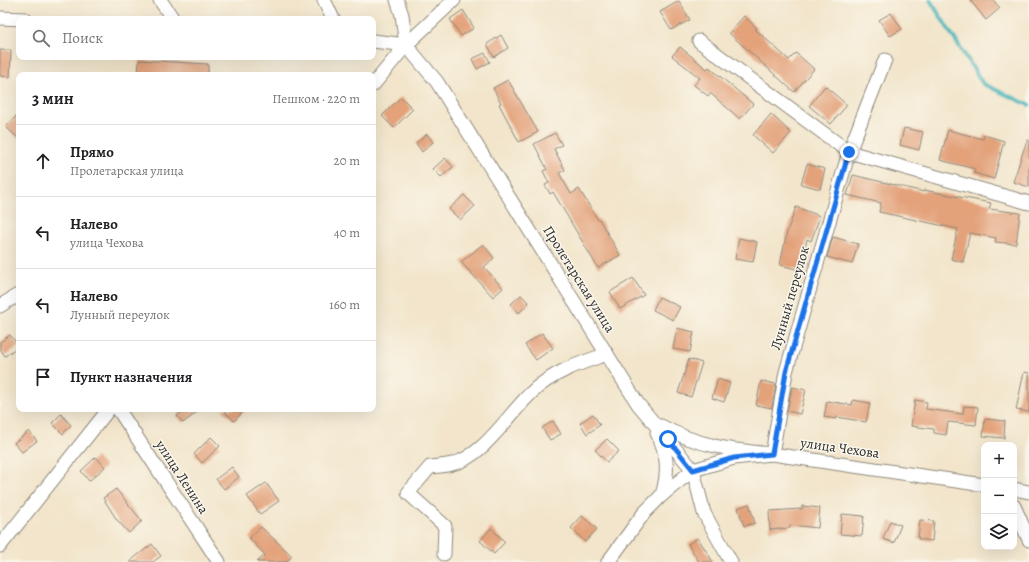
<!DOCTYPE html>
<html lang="ru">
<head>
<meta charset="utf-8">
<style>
  :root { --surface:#fff; --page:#f2f2f2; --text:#202124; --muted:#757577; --line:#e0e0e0 }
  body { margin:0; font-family:Alegreya,serif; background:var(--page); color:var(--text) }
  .controls { position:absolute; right:12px; bottom:12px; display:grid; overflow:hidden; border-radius:8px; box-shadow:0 4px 16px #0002 }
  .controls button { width:36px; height:36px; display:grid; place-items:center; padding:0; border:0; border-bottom:1px solid var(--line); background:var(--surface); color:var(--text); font:20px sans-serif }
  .stop { position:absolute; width:12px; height:12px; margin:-9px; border:3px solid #1a73e8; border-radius:50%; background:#fff }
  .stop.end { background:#1a73e8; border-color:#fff; box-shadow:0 1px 4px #0008 }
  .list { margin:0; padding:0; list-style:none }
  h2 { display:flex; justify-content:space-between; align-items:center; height:52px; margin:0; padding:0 16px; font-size:17px }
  h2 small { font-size:13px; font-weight:400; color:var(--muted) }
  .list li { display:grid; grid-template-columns:26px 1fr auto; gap:12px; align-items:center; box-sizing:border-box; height:72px; padding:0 16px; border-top:1px solid var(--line) }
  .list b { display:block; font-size:15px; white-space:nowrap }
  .list p { margin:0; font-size:13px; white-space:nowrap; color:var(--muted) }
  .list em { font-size:13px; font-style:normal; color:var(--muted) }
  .icon { flex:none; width:22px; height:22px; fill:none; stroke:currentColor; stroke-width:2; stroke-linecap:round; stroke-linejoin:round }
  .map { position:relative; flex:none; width:1029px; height:562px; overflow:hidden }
  .search { position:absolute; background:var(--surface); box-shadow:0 4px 16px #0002; left:16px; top:16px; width:360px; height:44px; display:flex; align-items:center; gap:10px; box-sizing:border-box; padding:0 14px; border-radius:8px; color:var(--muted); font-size:15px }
  .panel { position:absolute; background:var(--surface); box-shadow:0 4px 16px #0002; left:16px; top:72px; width:360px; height:340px; border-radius:8px }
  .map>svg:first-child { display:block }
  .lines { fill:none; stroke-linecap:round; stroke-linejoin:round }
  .stream { stroke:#44b4ba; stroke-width:4 }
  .building { fill:#e3a27a }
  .minor-casing { stroke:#8e887b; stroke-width:15 }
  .minor { stroke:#fff; stroke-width:13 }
  .route { stroke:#1a73e8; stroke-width:5 }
  .labels { text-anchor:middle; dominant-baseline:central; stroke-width:3; stroke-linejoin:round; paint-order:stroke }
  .street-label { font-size:14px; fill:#2b2b2b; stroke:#fbf7ec }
</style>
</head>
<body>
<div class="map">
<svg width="1029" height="562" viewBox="0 0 1029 562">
  <rect width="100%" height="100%" fill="#fbf7ec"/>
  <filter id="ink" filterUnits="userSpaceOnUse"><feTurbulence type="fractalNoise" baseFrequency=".025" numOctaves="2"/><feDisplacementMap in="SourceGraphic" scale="8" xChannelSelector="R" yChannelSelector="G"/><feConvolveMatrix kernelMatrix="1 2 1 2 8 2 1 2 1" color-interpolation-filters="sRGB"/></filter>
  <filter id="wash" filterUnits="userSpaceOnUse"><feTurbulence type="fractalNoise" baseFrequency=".012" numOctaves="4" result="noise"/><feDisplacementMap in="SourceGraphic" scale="16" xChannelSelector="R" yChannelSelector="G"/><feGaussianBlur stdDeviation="0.9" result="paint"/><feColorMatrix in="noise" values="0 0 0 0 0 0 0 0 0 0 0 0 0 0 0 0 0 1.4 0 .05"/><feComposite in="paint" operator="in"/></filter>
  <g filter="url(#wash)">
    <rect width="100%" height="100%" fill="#f2e5cb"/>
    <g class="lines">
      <polyline class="stream" points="930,0 983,84 1029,105"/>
    </g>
    <g id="blocks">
      <g class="building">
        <polygon points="970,0 993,0 1000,8 986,20"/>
        <polygon points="679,1 690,20 671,30 660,12"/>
        <polygon points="463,10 474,28 461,36 450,19"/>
        <polygon points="891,13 902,29 890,36 879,20"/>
        <polygon points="744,16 757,28 755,29 789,60 796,53 814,69 794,92 729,33"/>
        <polygon points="501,35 508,48 494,57 487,44"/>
        <polygon points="680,47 707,69 709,67 753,104 740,119 710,93 708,96 694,85 700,78 672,56"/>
        <polygon points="0,50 11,50 10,77 0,76"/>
        <polygon points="485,53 490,62 477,69 472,59"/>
        <polygon points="139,60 208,64 208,75 138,75"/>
        <polygon points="508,80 538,132 519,142 499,104 501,103 493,88"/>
        <polygon points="825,86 847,105 831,124 809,106"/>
        <polygon points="401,97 413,109 394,128 382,116"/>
        <polygon points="19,113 19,139 6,127"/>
        <polygon points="771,114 791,133 773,153 753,135"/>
        <polygon points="904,128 923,132 919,150 900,145"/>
        <polygon points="948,130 983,139 984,135 1004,141 994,179 974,173 975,169 940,160"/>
        <polygon points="555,133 562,145 554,149 565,170 559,173 571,194 579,189 598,220 599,219 620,255 598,268 553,192 550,194 545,185 549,183 543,171 547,169 534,144"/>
        <polygon points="427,134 433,142 422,152 416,143"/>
        <polygon points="1027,140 1029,140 1029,187 1013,182"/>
        <polygon points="445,158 453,167 441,177 433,169"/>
        <polygon points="807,164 825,169 820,189 801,184"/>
        <polygon points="853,175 924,192 924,190 991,203 989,209 1020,213 1016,244 995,242 996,238 970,233 963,262 951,259 958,229 879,212 881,203 847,195"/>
        <polygon points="464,195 475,206 460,220 449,209"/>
        <polygon points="796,207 820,216 811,241 807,239 800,270 780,265 787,232"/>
        <polygon points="833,237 858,244 852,264 827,257"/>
        <polygon points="739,238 757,242 753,262 735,259"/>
        <polygon points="483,244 494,258 484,267 503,288 493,297 461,262"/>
        <polygon points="633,278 644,295 620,309 610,292"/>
        <polygon points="521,295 529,303 519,313 511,304"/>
        <polygon points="659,297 680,307 673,320 653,310"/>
        <polygon points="677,328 694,332 690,352 673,349"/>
        <polygon points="542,333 553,348 536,360 525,345"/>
        <polygon points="10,335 19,346 5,356 0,349 0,342"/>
        <polygon points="689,359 702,363 691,397 678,393"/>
        <polygon points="1024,372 1029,373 1029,412 1016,410"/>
        <polygon points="718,379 730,383 724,402 712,398"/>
        <polygon points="761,381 776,384 772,408 756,405"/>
        <polygon points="792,387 806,390 800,414 787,411"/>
        <polygon points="853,400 870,403 866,422 837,417 836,419 824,417 827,401 852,405"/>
        <polygon points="915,400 927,402 926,409 963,414 964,406 978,407 976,425 948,422 946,435 934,433 934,429 911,426"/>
        <polygon points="185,409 201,409 183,423 177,416"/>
        <polygon points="222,409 246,409 234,421"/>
        <polygon points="61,414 71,425 63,434 52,423"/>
        <polygon points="593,414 600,425 587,434 580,423"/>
        <polygon points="985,419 1005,421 1004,438 983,436"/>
        <polygon points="553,421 561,434 550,440 542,428"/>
        <polygon points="29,431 37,441 22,452 14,443"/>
        <polygon points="211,437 220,446 202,463 194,454"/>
        <polygon points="607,439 619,451 607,462 595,450"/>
        <polygon points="96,457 105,467 89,481 81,471"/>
        <polygon points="232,467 239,477 224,489 216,479"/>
        <polygon points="266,483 279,501 260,514 247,496"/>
        <polygon points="116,489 142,521 129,533 117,520 103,498"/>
        <polygon points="749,504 755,523 744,526 738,508"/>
        <polygon points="802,506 820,508 818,528 790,525 790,528 770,530 769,511 802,509"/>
        <polygon points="842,514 864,516 862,536 840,534"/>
        <polygon points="582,516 597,529 585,542 571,528"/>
        <polygon points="920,520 934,521 932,541 918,539"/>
        <polygon points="890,521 901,525 894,543 883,539"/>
        <polygon points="261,527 292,556 286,562 257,562 265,555 249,538"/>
        <polygon points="491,528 505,542 494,554 480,541"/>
        <polygon points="698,538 713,562 699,562 688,544"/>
        <polygon points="152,544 161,556 153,562 129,562"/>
      </g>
    </g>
  </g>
  <g filter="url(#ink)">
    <use href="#blocks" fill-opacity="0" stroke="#8e887b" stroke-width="1"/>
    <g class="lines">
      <g class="minor-casing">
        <g id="minor">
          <polyline points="160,0 173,19"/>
          <polyline points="324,0 333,19"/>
          <polyline points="397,0 402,15 406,45"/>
          <polyline points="0,18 25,19"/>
          <polyline points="373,41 406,45 437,82 638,404 693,470 704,513 731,562"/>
          <polyline points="699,41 849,152 1029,203"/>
          <polyline points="373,85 406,45 454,0"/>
          <polyline points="0,306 16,296 19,299"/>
          <polyline points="118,409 219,562"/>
          <path d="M661,426C698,446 731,450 772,454L786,372L849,152L885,60"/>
          <path d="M657,433C668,454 669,472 662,495"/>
          <polyline points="1014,489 1029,492"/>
          <polyline points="1014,506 1029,540"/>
          <polyline points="0,546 109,409"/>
          <path d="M444,554L445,526L408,493L430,467C437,466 445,466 452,464C483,457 509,414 531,393C551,373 580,363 607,354"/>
          <polyline points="608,562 644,513 662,495 693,470 734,458 772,454 984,485"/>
        </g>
      </g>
      <use href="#minor" class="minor"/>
    </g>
  </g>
  <g class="lines" filter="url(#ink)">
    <polyline class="route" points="668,439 693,470 734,458 772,454 786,372 849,152"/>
  </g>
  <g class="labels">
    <g class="street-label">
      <text transform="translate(579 279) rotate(58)">Пролетарская улица</text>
      <text transform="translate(790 298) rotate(-74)">Лунный переулок</text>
      <text transform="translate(840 448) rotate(8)">улица Чехова</text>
      <text transform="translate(182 477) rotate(57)">улица Ленина</text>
    </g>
  </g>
</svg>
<div class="controls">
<button>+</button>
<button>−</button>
<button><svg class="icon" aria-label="layers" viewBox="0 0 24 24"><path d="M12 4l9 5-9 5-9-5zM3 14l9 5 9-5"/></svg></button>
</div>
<div class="stop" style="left:668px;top:439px"></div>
<div class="stop end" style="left:849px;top:152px"></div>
<div class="search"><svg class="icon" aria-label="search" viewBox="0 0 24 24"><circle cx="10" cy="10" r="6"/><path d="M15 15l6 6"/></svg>Поиск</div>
<section class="panel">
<h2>3 мин<small>Пешком · 220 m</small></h2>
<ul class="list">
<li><svg class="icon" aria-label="ahead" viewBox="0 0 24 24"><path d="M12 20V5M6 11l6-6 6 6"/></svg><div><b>Прямо</b><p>Пролетарская улица</p></div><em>20 m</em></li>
<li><svg class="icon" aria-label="left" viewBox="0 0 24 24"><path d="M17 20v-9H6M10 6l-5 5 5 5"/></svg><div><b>Налево</b><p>улица Чехова</p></div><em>40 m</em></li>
<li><svg class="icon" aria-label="left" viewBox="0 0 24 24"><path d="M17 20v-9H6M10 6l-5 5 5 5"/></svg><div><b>Налево</b><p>Лунный переулок</p></div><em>160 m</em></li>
<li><svg class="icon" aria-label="arrive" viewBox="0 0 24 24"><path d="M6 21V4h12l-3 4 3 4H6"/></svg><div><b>Пункт назначения</b></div></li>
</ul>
</section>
</div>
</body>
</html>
